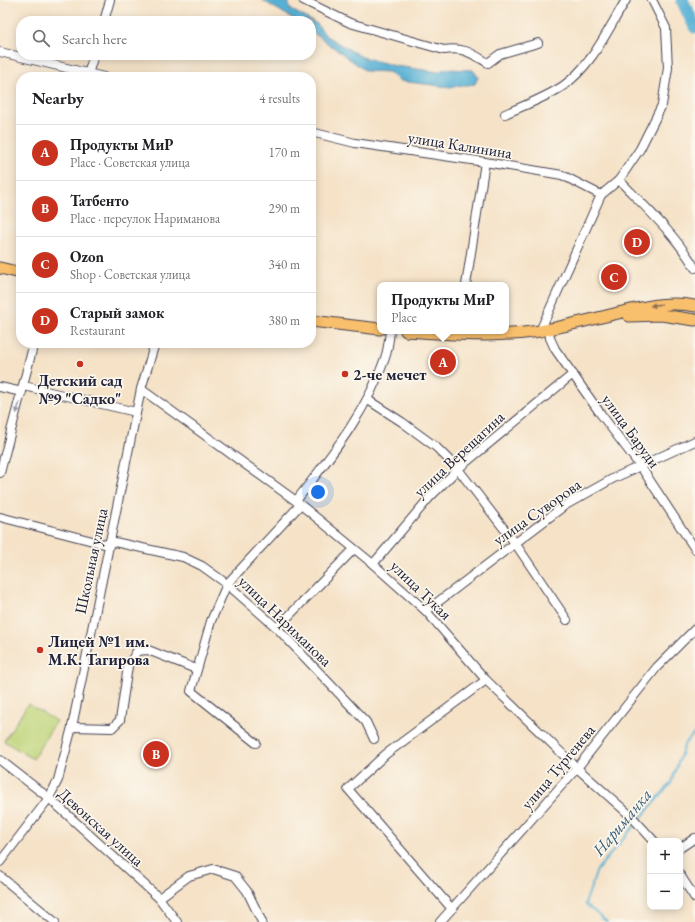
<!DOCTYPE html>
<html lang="en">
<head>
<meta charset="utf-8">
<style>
  :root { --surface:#fff; --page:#f2f2f2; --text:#202124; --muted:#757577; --line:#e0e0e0; --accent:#c8321e }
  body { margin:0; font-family:"EB Garamond",serif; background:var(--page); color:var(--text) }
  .controls { position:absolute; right:12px; bottom:12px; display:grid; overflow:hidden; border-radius:8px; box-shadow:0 2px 10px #0003 }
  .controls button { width:36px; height:36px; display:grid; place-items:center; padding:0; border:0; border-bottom:1px solid var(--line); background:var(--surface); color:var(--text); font:20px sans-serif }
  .you { position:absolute; left:318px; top:492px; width:14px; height:14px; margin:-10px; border:3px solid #fff; border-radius:50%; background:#1a73e8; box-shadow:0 0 0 6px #1a73e833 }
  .badge { display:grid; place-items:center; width:26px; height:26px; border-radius:50%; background:var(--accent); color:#fff; font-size:13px; font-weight:700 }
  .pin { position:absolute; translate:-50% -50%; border:2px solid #fff; box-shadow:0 1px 4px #0006 }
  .popup { position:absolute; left:377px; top:282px; width:132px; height:52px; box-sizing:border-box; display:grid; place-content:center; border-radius:8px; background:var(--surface); filter:drop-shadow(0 1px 3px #0005); font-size:13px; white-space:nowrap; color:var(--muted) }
  .popup b { font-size:15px; color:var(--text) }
  .popup::after { content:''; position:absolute; left:50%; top:100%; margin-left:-8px; border:8px solid transparent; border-top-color:var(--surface) }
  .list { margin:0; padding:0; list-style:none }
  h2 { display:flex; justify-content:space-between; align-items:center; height:52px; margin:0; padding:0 16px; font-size:17px }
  h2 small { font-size:13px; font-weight:400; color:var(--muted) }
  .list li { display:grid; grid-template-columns:26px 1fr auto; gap:12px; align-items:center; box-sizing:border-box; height:56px; padding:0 16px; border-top:1px solid var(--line) }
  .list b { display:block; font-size:15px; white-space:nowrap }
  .list p { margin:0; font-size:13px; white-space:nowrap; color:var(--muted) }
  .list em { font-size:13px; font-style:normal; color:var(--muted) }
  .icon { flex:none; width:22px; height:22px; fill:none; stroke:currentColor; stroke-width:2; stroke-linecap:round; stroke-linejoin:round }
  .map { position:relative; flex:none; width:695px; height:922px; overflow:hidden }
  .search { position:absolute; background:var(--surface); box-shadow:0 2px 10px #0003; left:16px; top:16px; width:300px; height:44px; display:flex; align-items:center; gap:10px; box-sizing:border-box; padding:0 14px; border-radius:16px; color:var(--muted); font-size:15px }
  .panel { position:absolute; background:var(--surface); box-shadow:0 2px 10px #0003; left:16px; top:72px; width:300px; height:276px; border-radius:16px }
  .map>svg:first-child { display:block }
  .green { fill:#bed478; stroke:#707b5a }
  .water { fill:#56b0d4; stroke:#3c6988 }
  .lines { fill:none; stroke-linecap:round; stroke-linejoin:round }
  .stream { stroke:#56b0d4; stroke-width:2 }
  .river { stroke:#56b0d4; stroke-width:13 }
  .minor-casing { stroke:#423f50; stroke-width:10 }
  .major-casing { stroke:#423f50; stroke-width:13 }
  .minor { stroke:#fff; stroke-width:8 }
  .major { stroke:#f8bf6c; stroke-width:11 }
  .oneway { fill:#8d7054 }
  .oneway2 { fill:#9c9ca7 }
  .poi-dot { fill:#c8321e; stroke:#fbf7ec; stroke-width:1.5 }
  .labels { text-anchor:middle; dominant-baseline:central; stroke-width:3.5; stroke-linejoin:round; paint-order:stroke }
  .street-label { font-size:16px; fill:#22223b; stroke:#fbf7ec }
  .poi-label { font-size:16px; font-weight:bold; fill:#22223b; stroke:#fbf7ec; text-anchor:start }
  .water-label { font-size:17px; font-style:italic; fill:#375b78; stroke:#fbf7ec }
</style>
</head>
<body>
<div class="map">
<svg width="695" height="922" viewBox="0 0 695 922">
  <rect width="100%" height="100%" fill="#fbf7ec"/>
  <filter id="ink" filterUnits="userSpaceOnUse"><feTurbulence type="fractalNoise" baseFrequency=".025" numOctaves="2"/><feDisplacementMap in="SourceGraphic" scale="8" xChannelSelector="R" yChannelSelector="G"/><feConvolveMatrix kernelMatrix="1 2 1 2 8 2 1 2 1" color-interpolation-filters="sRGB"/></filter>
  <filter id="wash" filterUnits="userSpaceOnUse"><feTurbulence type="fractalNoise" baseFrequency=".012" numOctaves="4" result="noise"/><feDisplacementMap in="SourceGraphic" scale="16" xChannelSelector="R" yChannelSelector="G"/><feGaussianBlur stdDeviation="0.9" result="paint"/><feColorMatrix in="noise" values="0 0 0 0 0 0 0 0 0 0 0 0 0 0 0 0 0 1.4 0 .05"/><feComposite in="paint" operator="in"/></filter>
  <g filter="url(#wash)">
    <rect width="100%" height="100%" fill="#f5e2c7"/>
    <polygon class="green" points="28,704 56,721 33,759 4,741"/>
    <polygon class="water" points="262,0 288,0 290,9 317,24 326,36 362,57 395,66 439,72 444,69 473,70 478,77 475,84 449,87 400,81 389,72 366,71 311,31 311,21 297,21"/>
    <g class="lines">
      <g class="stream">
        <polyline points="639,820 671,783 685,743 695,733"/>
        <polyline points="607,922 585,904 597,870 635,825"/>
      </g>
      <polyline class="river" points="682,0 695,27"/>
    </g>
  </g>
  <g filter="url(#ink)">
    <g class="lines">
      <g class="minor-casing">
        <g id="minor">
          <path d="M303,0L350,23L444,50C464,47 471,53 488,63L500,54L538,43"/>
          <polyline points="104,21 110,0"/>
          <polyline points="0,52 104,77"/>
          <polyline points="87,77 94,55"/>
          <path d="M505,114C525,105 545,98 563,86C592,66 608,29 626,0"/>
          <polyline points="311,132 355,143 485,162 562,175 601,195"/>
          <path d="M619,180C646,208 675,234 695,268"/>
          <polyline points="466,285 485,162"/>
          <polyline points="549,329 550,338 555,349 600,413 641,467 695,549"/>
          <polyline points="540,331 601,195 619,180 640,149 662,105 668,68 666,28 652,0"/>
          <polyline points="24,386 136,412"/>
          <polyline points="0,387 22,392"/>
          <polyline points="141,389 296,501 373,564 426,611 486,680 577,768 632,817 654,841"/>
          <polyline points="368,400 402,422 436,447 458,469 515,543 567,620"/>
          <polyline points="0,473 34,343"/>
          <path d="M296,501C330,457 367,412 385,358C388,350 389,340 390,331"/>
          <polyline points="0,517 108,545"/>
          <polyline points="110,541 183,557 202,566 227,584 277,628 366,722 374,739"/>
          <polyline points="373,564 430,497 458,469 573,374"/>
          <polyline points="426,611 564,506 614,478 695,441"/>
          <polyline points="277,628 354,549"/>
          <polyline points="72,727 112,728 120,720 128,666 137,651 148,650 196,669"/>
          <polyline points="256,743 191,691 211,621 227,584 300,505"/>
          <polyline points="0,760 49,798 159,898 177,922"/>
          <polyline points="680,848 695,838"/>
          <polyline points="0,862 49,798 58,780 72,727 141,389 155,343"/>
          <polyline points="680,875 695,898"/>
          <polyline points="0,876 55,922"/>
          <polyline points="159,898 189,876 213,869 235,876 247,891 262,922"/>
          <polyline points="452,909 348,789 386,754 486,680"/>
          <polyline points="440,922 577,768 657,667 695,629"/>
        </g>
      </g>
      <g class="major-casing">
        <g id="major">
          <polyline points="0,268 21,273"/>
          <polyline points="629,316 661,315 695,320"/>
          <polyline points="311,321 380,329"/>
          <path d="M406,331C451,334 495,338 540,331C565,326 590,320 614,314C641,308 668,300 695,306"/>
        </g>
      </g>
      <use href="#minor" class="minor"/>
      <use href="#major" class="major"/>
    </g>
    <defs><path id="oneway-solid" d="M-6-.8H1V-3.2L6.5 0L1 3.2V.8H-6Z"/></defs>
    <use class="oneway" href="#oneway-solid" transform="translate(656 305) rotate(171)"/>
    <use class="oneway2" href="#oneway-solid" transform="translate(18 408) rotate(105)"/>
  </g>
  <g class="poi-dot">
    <circle cx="80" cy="364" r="4"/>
    <circle cx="345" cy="374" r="4"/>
    <circle cx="40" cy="650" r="4"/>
  </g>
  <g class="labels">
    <g class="street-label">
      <text transform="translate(460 145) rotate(9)">улица Калинина</text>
      <text transform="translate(631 431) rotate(54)">улица Баруди</text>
      <text transform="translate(459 454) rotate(-43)">улица Верещагина</text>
      <text transform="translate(537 512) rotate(-35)">улица Суворова</text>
      <text transform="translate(91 561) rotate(-78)">Школьная улица</text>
      <text transform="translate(421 590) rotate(44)">улица Тукая</text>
      <text transform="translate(285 621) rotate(44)">улица Нариманова</text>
      <text transform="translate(558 767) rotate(-50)">улица Тургенева</text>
      <text transform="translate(101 827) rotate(42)">Девонская улица</text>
    </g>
    <g class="poi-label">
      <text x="353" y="374">2-че мечет</text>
      <text x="80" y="380" text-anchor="middle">Детский сад<tspan x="80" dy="18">№9 "Садко"</tspan></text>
      <text x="48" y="641">Лицей №1 им.<tspan x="48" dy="18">М.К. Тагирова</tspan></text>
    </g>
    <g class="water-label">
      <text transform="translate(622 822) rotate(-50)">Нариманка</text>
    </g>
  </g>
</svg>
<div class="controls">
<button>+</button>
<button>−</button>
</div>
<div class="you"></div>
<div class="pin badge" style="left:443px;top:362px">A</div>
<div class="popup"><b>Продукты МиР</b>Place</div>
<div class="pin badge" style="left:156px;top:754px">B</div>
<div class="pin badge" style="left:614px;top:277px">C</div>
<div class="pin badge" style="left:637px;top:242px">D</div>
<div class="search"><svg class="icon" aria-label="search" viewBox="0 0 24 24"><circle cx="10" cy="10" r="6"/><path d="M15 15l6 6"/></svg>Search here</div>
<section class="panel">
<h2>Nearby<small>4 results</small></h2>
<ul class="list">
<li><span class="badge">A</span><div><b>Продукты МиР</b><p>Place · Советская улица</p></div><em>170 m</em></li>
<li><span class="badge">B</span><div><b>Татбенто</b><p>Place · переулок Нариманова</p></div><em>290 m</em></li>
<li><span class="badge">C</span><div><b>Ozon</b><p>Shop · Советская улица</p></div><em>340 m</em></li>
<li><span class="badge">D</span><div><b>Старый замок</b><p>Restaurant</p></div><em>380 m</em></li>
</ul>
</section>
</div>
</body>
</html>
